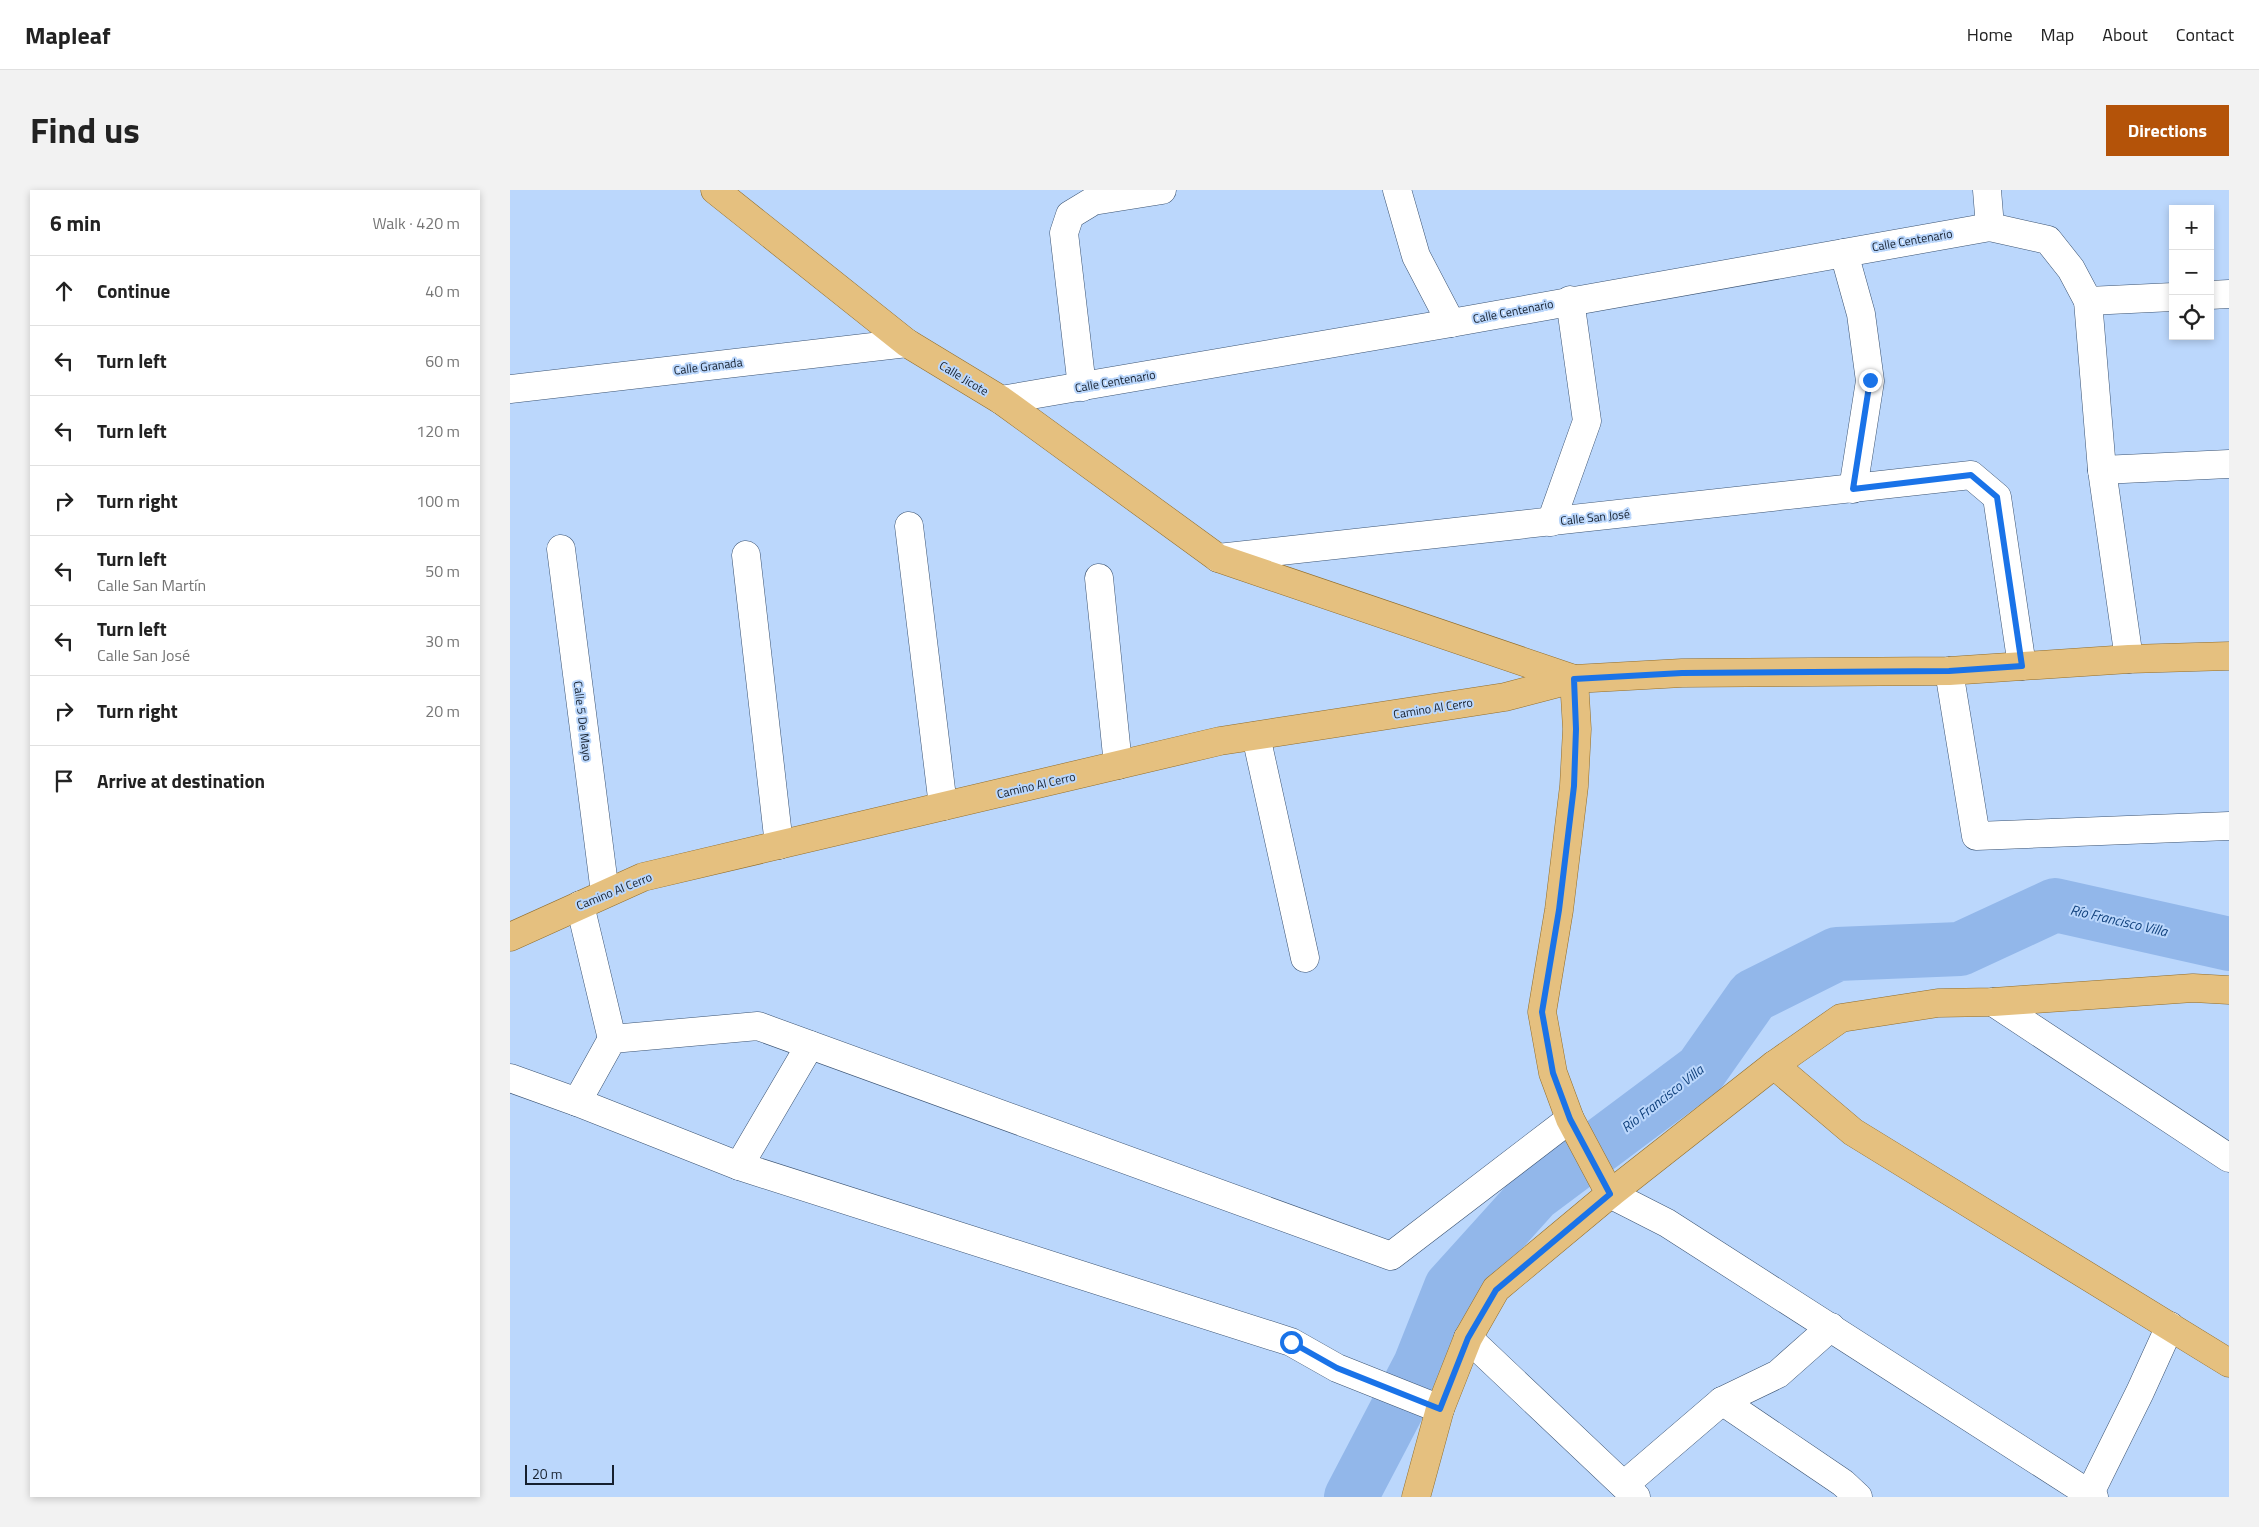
<!DOCTYPE html>
<html lang="en">
<head>
<meta charset="utf-8">
<style>
  :root { --surface:#fff; --page:#f2f2f2; --text:#222; --muted:#767676; --line:#e0e0e0; --accent:#b45309 }
  body { margin:0; font-family:"Titillium Web",sans-serif; background:var(--page); color:var(--text) }
  .controls { position:absolute; right:15px; top:15px; display:grid; overflow:hidden; border-radius:0px; box-shadow:0 2px 8px #0003 }
  .controls button { width:45px; height:45px; display:grid; place-items:center; padding:0; border:0; border-bottom:1px solid var(--line); background:var(--surface); color:var(--text); font:25px sans-serif }
  .scale { position:absolute; left:15px; bottom:12px; width:89px; box-sizing:border-box; padding-left:5px; border:2px solid #16202e; border-top:0; font-size:14px; line-height:18px; white-space:nowrap; color:#16202e; -webkit-text-stroke:4px #bbd7fc; paint-order:stroke }
  .stop { position:absolute; width:15px; height:15px; margin:-11px; border:4px solid #1a73e8; border-radius:50%; background:#fff }
  .stop.end { background:#1a73e8; border-color:#fff; box-shadow:0 1px 5px #0008 }
  .list { margin:0; padding:0; list-style:none }
  h2 { display:flex; justify-content:space-between; align-items:center; height:65px; margin:0; padding:0 20px; font-size:21px }
  h2 small { font-size:16px; font-weight:400; color:var(--muted) }
  .list li { display:grid; grid-template-columns:32px 1fr auto; gap:15px; align-items:center; box-sizing:border-box; height:70px; padding:0 20px; border-top:1px solid var(--line) }
  .list b { display:block; font-size:19px; white-space:nowrap }
  .list p { margin:0; font-size:16px; white-space:nowrap; color:var(--muted) }
  .list em { font-size:16px; font-style:normal; color:var(--muted) }
  .icon { flex:none; width:28px; height:28px; fill:none; stroke:currentColor; stroke-width:2; stroke-linecap:round; stroke-linejoin:round }
  .map { position:relative; flex:none; width:1719px; height:1307px; overflow:hidden; border-radius:0px }
  header { display:flex; align-items:center; gap:30px; box-sizing:border-box; height:70px; padding:0 25px; background:var(--surface); border-bottom:1px solid var(--line) }
  header strong { font-size:24px }
  nav { display:flex; gap:28px; margin-inline-start:auto; font-size:18px }
  .intro { display:flex; align-items:center; justify-content:space-between; box-sizing:border-box; height:120px; padding:0 30px }
  h1 { margin:0; font-size:35px }
  .button { padding:12px 22px; border-radius:0px; background:var(--accent); color:#fff; font-size:18px; font-weight:700 }
  main { display:flex; gap:30px; padding:0 30px }
  aside { flex:1; background:var(--surface); border-radius:0px; box-shadow:0 2px 8px #0003 }
  .map>svg:first-child { display:block }
  .lines { fill:none; stroke-linecap:round; stroke-linejoin:round }
  .river { stroke:#92b7ea; stroke-width:54 }
  .minor-casing { stroke:#3b5372; stroke-width:29 }
  .major-casing { stroke:#916d2b; stroke-width:29 }
  .minor { stroke:#fff; stroke-width:28 }
  .major { stroke:#e5c07f; stroke-width:28 }
  .route { stroke:#1a73e8; stroke-width:6 }
  .labels { text-anchor:middle; dominant-baseline:central; stroke-width:4; stroke-linejoin:round; paint-order:stroke }
  .street-label { font-size:12px; fill:#16202e; stroke:#bbd7fc }
  .water-label { font-size:14px; font-style:italic; fill:#0f407c; stroke:#bbd7fc }
</style>
</head>
<body>
<header>
<strong>Mapleaf</strong>
<nav><a>Home</a><a>Map</a><a>About</a><a>Contact</a></nav>
</header>
<div class="intro"><h1>Find us</h1><a class="button">Directions</a></div>
<main>
<aside>
<h2>6 min<small>Walk · 420 m</small></h2>
<ul class="list">
<li><svg class="icon" aria-label="ahead" viewBox="0 0 24 24"><path d="M12 20V5M6 11l6-6 6 6"/></svg><div><b>Continue</b></div><em>40 m</em></li>
<li><svg class="icon" aria-label="left" viewBox="0 0 24 24"><path d="M17 20v-9H6M10 6l-5 5 5 5"/></svg><div><b>Turn left</b></div><em>60 m</em></li>
<li><svg class="icon" aria-label="left" viewBox="0 0 24 24"><path d="M17 20v-9H6M10 6l-5 5 5 5"/></svg><div><b>Turn left</b></div><em>120 m</em></li>
<li><svg class="icon" aria-label="right" viewBox="0 0 24 24"><path d="M7 20v-9h11M14 6l5 5-5 5"/></svg><div><b>Turn right</b></div><em>100 m</em></li>
<li><svg class="icon" aria-label="left" viewBox="0 0 24 24"><path d="M17 20v-9H6M10 6l-5 5 5 5"/></svg><div><b>Turn left</b><p>Calle San Martín</p></div><em>50 m</em></li>
<li><svg class="icon" aria-label="left" viewBox="0 0 24 24"><path d="M17 20v-9H6M10 6l-5 5 5 5"/></svg><div><b>Turn left</b><p>Calle San José</p></div><em>30 m</em></li>
<li><svg class="icon" aria-label="right" viewBox="0 0 24 24"><path d="M7 20v-9h11M14 6l5 5-5 5"/></svg><div><b>Turn right</b></div><em>20 m</em></li>
<li><svg class="icon" aria-label="arrive" viewBox="0 0 24 24"><path d="M6 21V4h12l-3 4 3 4H6"/></svg><div><b>Arrive at destination</b></div></li>
</ul>
</aside>
<div class="map">
<svg width="1719" height="1307" viewBox="0 0 1719 1307">
  <rect width="100%" height="100%" fill="#bbd7fc"/>
  <g class="lines">
    <polyline class="river" points="841,1307 910,1175 941,1097 1025,1004 1191,880 1243,806 1327,764 1450,759 1545,715 1719,754"/>
    <g class="minor-casing">
      <g id="minor">
        <polyline points="887,0 906,66 941,133"/>
        <polyline points="1480,37 1538,50 1561,79 1578,111 1592,280 1619,469"/>
        <polyline points="1334,63 1351,124 1360,191 1343,299"/>
        <polyline points="1700,105 1719,104"/>
        <polyline points="1578,111 1663,107"/>
        <polyline points="572,197 554,43 560,25 583,11 652,0"/>
        <polyline points="0,199 397,153"/>
        <polyline points="491,210 941,133 1480,37 1477,0"/>
        <polyline points="1592,280 1719,274"/>
        <polyline points="1041,332 1077,231 1060,110"/>
        <polyline points="399,336 433,616"/>
        <polyline points="51,359 95,703"/>
        <polyline points="236,365 269,655"/>
        <polyline points="708,368 1461,285 1487,307 1512,476"/>
        <polyline points="589,388 608,575"/>
        <polyline points="1439,481 1466,646 1719,636"/>
        <polyline points="746,546 795,768"/>
        <polyline points="70,715 102,849"/>
        <polyline points="1483,812 1719,968"/>
        <polyline points="0,888 67,912 229,976 781,1152 827,1178 930,1219"/>
        <polyline points="67,912 102,849 248,836 881,1066 1060,929"/>
        <polyline points="229,976 300,855"/>
        <polyline points="1100,1004 1157,1033 1584,1307"/>
        <polyline points="958,1148 1126,1307"/>
        <polyline points="1212,1211 1333,1293 1348,1307"/>
        <polyline points="1114,1295 1212,1211 1268,1184 1321,1137"/>
        <polyline points="1578,1307 1630,1202 1660,1136"/>
      </g>
    </g>
    <g class="major-casing">
      <g id="major">
        <polyline points="205,0 397,153 491,210 708,368 1064,489 1172,483 1439,481 1619,469 1719,466"/>
        <polyline points="1064,489 1067,539 1064,596 1049,720 1032,822 1043,883 1060,929 1100,1004"/>
        <polyline points="0,747 133,687 710,551 995,507 1064,489"/>
        <polyline points="1264,875 1343,942 1719,1173"/>
        <polyline points="906,1307 930,1219 958,1148 986,1099 1100,1004 1264,875 1331,828 1428,813 1483,812 1683,798 1719,800"/>
      </g>
    </g>
    <use href="#minor" class="minor"/>
    <use href="#major" class="major"/>
  </g>
  <g class="lines">
    <polyline class="route" points="781,1152 827,1178 930,1219 958,1148 986,1100 1100,1004 1060,929 1043,883 1032,822 1049,720 1064,596 1066,539 1064,489 1172,483 1439,481 1512,476 1487,307 1461,285 1343,299 1360,190"/>
  </g>
  <g class="labels">
    <g class="street-label">
      <text transform="translate(1402 50) rotate(-10)">Calle Centenario</text>
      <text transform="translate(1003 121) rotate(-11)">Calle Centenario</text>
      <text transform="translate(198 176) rotate(-7)">Calle Granada</text>
      <text transform="translate(454 188) rotate(31)">Calle Jicote</text>
      <text transform="translate(605 191) rotate(-10)">Calle Centenario</text>
      <text transform="translate(1085 327) rotate(-6)">Calle San José</text>
      <text transform="translate(923 518) rotate(-9)">Camino Al Cerro</text>
      <text transform="translate(73 531) rotate(83)">Calle 5 De Mayo</text>
      <text transform="translate(526 595) rotate(-13)">Camino Al Cerro</text>
      <text transform="translate(104 701) rotate(-22)">Camino Al Cerro</text>
    </g>
    <g class="water-label">
      <text transform="translate(1609 730) rotate(13)">Río Francisco Villa</text>
      <text transform="translate(1152 908) rotate(-38)">Río Francisco Villa</text>
    </g>
  </g>
</svg>
<div class="controls">
<button>+</button>
<button>−</button>
<button><svg class="icon" aria-label="locate" viewBox="0 0 24 24"><circle cx="12" cy="12" r="6"/><path d="M12 2v4M12 18v4M2 12h4M18 12h4"/></svg></button>
</div>
<div class="scale">20 m</div>
<div class="stop" style="left:781px;top:1152px"></div>
<div class="stop end" style="left:1360px;top:190px"></div>
</div>
</main>
</body>
</html>
